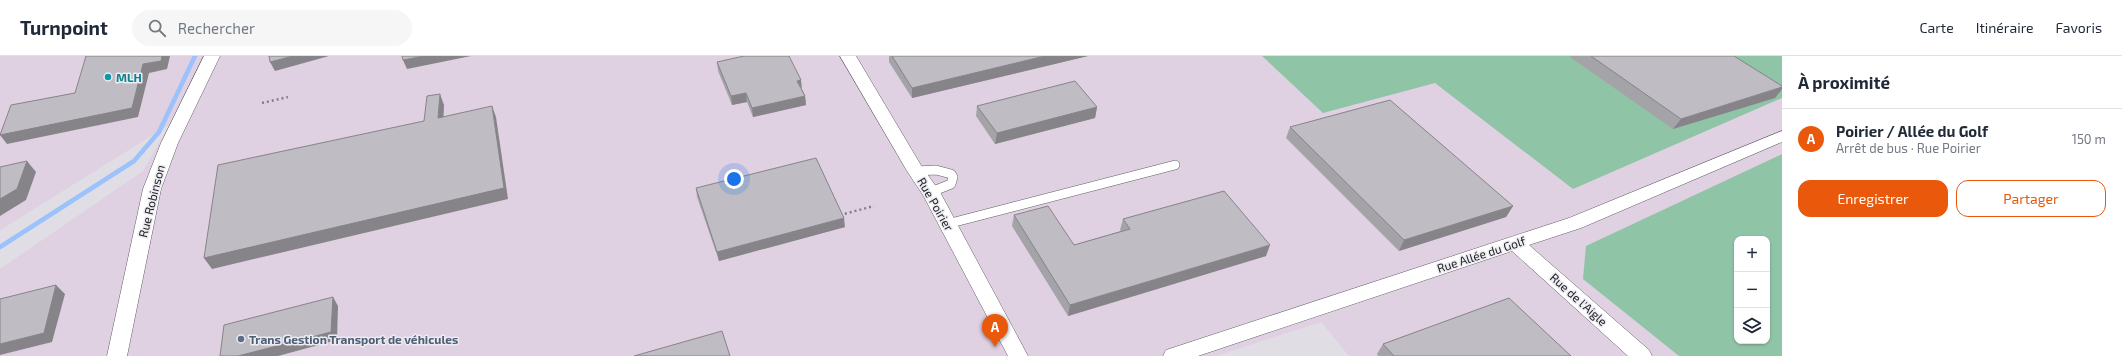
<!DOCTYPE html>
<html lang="fr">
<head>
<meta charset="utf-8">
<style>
  :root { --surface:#fff; --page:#f6f6f7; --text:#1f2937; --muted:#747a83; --line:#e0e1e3; --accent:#ea580c }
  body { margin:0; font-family:"Exo 2",sans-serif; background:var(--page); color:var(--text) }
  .controls { position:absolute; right:12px; bottom:12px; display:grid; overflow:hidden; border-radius:8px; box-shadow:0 1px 3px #0004 }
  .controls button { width:36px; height:36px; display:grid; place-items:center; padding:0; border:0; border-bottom:1px solid var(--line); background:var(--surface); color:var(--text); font:20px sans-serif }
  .you { position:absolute; left:734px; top:123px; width:14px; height:14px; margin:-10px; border:3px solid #fff; border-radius:50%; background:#1a73e8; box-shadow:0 0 0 6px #1a73e833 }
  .badge { display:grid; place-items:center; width:26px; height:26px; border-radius:50%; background:var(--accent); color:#fff; font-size:13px; font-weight:700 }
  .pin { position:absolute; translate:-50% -33px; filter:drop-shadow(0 1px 2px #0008) }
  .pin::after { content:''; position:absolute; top:21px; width:14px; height:12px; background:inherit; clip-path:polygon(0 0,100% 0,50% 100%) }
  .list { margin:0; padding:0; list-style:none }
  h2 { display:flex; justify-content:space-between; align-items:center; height:52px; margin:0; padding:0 16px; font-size:17px }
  h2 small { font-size:13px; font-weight:400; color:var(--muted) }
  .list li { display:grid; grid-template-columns:26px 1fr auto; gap:12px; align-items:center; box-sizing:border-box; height:60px; padding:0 16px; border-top:1px solid var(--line) }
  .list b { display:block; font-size:15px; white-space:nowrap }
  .list p { margin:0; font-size:13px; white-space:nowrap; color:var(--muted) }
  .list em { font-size:13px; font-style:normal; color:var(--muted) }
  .actions { display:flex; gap:8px; padding:12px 16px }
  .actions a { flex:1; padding:9px 0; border:1px solid var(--accent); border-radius:12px; text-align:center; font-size:14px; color:var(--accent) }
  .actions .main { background:var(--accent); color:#fff }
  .icon { flex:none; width:22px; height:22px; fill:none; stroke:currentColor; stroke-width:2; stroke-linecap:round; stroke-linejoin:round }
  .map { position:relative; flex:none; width:1782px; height:300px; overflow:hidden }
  header { display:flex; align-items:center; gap:24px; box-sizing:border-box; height:56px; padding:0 20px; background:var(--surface); border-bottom:1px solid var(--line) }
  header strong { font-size:19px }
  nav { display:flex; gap:22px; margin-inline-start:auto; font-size:14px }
  .search { width:280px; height:36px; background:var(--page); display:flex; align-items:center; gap:10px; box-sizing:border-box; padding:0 14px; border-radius:22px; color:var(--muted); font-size:15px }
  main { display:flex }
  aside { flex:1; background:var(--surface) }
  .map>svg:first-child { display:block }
  .industrial { fill:#dfd0e2; fill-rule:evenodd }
  .green { fill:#90c4a6; fill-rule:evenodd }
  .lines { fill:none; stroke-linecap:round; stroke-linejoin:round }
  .stream { stroke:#9bc2fd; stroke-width:4.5 }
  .lane-casing { stroke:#616065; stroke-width:10 }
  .street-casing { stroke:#616065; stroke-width:1 }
  .path { stroke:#818084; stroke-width:2.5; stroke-dasharray:2 3; stroke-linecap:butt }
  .lane { stroke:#fff; stroke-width:9 }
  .street { fill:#fff; fill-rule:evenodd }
  .wall { fill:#a4a3a8 }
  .shaded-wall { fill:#868488 }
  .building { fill:#bfbdc3; stroke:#868488 }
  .culture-dot { fill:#0f9aa8; stroke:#edecf2; stroke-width:1.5 }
  .service-dot { fill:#5c6f8a; stroke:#edecf2; stroke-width:1.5 }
  .labels { text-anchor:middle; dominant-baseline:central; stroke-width:3; stroke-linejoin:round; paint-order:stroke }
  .culture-label { font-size:12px; font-weight:bold; fill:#0d838f; stroke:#edecf2; text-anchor:start }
  .street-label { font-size:12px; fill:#232325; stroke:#edecf2 }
  .service-label { font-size:12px; font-weight:bold; fill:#4e5e75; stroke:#edecf2; text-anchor:start }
</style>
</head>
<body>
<header>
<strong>Turnpoint</strong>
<div class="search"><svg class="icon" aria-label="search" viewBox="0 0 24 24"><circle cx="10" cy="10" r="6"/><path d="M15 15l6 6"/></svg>Rechercher</div>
<nav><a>Carte</a><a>Itinéraire</a><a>Favoris</a></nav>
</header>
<main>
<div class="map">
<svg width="1782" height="300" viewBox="0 0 1782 300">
  <rect width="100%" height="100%" fill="#e0dee4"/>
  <path class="industrial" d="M0,0H1782V300H1349L1321,266L1216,300H0V213L143,115L169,69L0,174ZM1737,183H1767V285H1737Z"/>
  <g class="green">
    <polygon points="1262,0 1782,0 1782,42 1573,133 1435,27 1323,57"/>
    <path d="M1782,98V300H1679L1583,223L1586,190ZM1737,183H1767V285H1737Z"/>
  </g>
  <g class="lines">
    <polyline class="stream" points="0,191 134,105 159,76 195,0"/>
    <g class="lane-casing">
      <g id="lane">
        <polyline points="916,115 936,114 951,118 953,121 951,128 931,136"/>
        <polyline points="947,168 1175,109"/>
      </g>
    </g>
    <g class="street-casing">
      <g id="street">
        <polygon points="204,0 220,0 178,87 161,133 127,300 107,300 143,133 161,87"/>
        <polygon points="840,0 856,0 922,111 940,136 1028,300 1008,300 923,139 907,115"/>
        <polygon points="1782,75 1782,86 1581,172 1529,189 1649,294 1652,300 1628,300 1512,195 1198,300 1163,300 1166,294 1569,162"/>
      </g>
    </g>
    <g class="path">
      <polyline points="262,47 288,41"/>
      <polyline points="840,159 874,150"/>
    </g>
    <use href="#lane" class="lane"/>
    <use href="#street" class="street"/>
  </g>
  <g class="wall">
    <polygon points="889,0 1088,0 912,42 889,6"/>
    <polygon points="1571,0 1734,0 1782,30 1782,33 1775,42 1673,73 1570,1"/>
    <polygon points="717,6 802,33 805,40 806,49 753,61 747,46 732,49 718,15"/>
    <polygon points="977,50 1097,51 1095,62 995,88 976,60"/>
    <polygon points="1290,71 1513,150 1506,161 1399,195 1286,82"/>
    <polygon points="696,132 845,171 719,205 697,141"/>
    <polygon points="1014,159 1074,189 1121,175 1120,174 1123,163 1266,200 1068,260 1012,170"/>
    <polygon points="1383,288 1571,300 1378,300 1377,298"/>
  </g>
  <g class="shaded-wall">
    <polygon points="162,0 170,0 167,13 149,17 138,61 7,88 0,79 143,8"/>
    <polygon points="293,0 329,0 275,15 270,6"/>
    <polygon points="424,0 471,0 407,13 403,4"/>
    <polygon points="1045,0 1088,0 912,42 912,32"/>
    <polygon points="801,24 802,33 797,25"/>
    <polygon points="1782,31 1782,33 1775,42 1673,73 1681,63"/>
    <polygon points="746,37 747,46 732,49 731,40"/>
    <polygon points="440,38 444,49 443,73 438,62"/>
    <polygon points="805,40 806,49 753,61 752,52"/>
    <polygon points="492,50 496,61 508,143 212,213 204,202"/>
    <polygon points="1097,51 1095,62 995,88 997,77"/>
    <polygon points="27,105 36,116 26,144 0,160 0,143"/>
    <polygon points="1513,150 1506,161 1399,195 1404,184"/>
    <polygon points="844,162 845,171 719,205 717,196"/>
    <polygon points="1270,189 1266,200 1068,260 1070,249"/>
    <polygon points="56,229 65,238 52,286 0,299 0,288"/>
    <polygon points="333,241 338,250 337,284 278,300 238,300"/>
  </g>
  <g class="building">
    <polygon points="86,0 162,0 161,5 143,8 132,52 0,79 11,49 75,37"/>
    <polygon points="269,0 293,0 270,6"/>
    <polygon points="402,0 424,0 403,4"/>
    <polygon points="744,0 789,0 801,24 797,25 805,40 752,52 746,37 731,40 717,6"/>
    <polygon points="892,0 1045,0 912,32"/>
    <polygon points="1591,0 1734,0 1782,30 1782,31 1681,63"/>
    <polygon points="1075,25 1097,51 997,77 977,50"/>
    <polygon points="440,38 438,62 492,50 504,132 204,202 218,109 424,65 427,40"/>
    <polygon points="1390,44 1513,150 1404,184 1290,71"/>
    <polygon points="816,102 844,162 717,196 696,132"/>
    <polygon points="27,105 17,133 0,143 0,111"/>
    <polygon points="1224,135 1270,189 1070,249 1014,159 1048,150 1074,189 1130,173 1123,163"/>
    <polygon points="56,229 44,277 0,288 0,243"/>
    <polygon points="333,241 331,276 238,300 220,300 224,269"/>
    <polygon points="1509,242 1571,300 1394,300 1383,288"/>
    <polygon points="722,275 730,300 634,300"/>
  </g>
  <circle class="culture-dot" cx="108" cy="21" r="4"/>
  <circle class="service-dot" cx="241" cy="283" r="4"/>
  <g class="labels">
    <g class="culture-label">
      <text x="116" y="21">MLH</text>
    </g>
    <g class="street-label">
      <text transform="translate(151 145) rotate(-76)">Rue Robinson</text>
      <text transform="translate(936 148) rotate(60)">Rue Poirier</text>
      <text transform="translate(1481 198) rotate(-18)">Rue Allée du Golf</text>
      <text transform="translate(1579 243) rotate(42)">Rue de l'Aigle</text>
    </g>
    <g class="service-label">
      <text x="249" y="283">Trans Gestion Transport de véhicules</text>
    </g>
  </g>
</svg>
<div class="controls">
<button>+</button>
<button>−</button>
<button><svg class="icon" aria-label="layers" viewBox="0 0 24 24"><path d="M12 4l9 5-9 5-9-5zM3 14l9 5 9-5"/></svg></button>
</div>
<div class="you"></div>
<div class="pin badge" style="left:995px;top:291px">A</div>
</div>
<aside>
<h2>À proximité<small></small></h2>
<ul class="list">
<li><span class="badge">A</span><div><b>Poirier / Allée du Golf</b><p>Arrêt de bus · Rue Poirier</p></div><em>150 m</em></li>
</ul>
<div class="actions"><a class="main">Enregistrer</a><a>Partager</a></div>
</aside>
</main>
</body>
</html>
